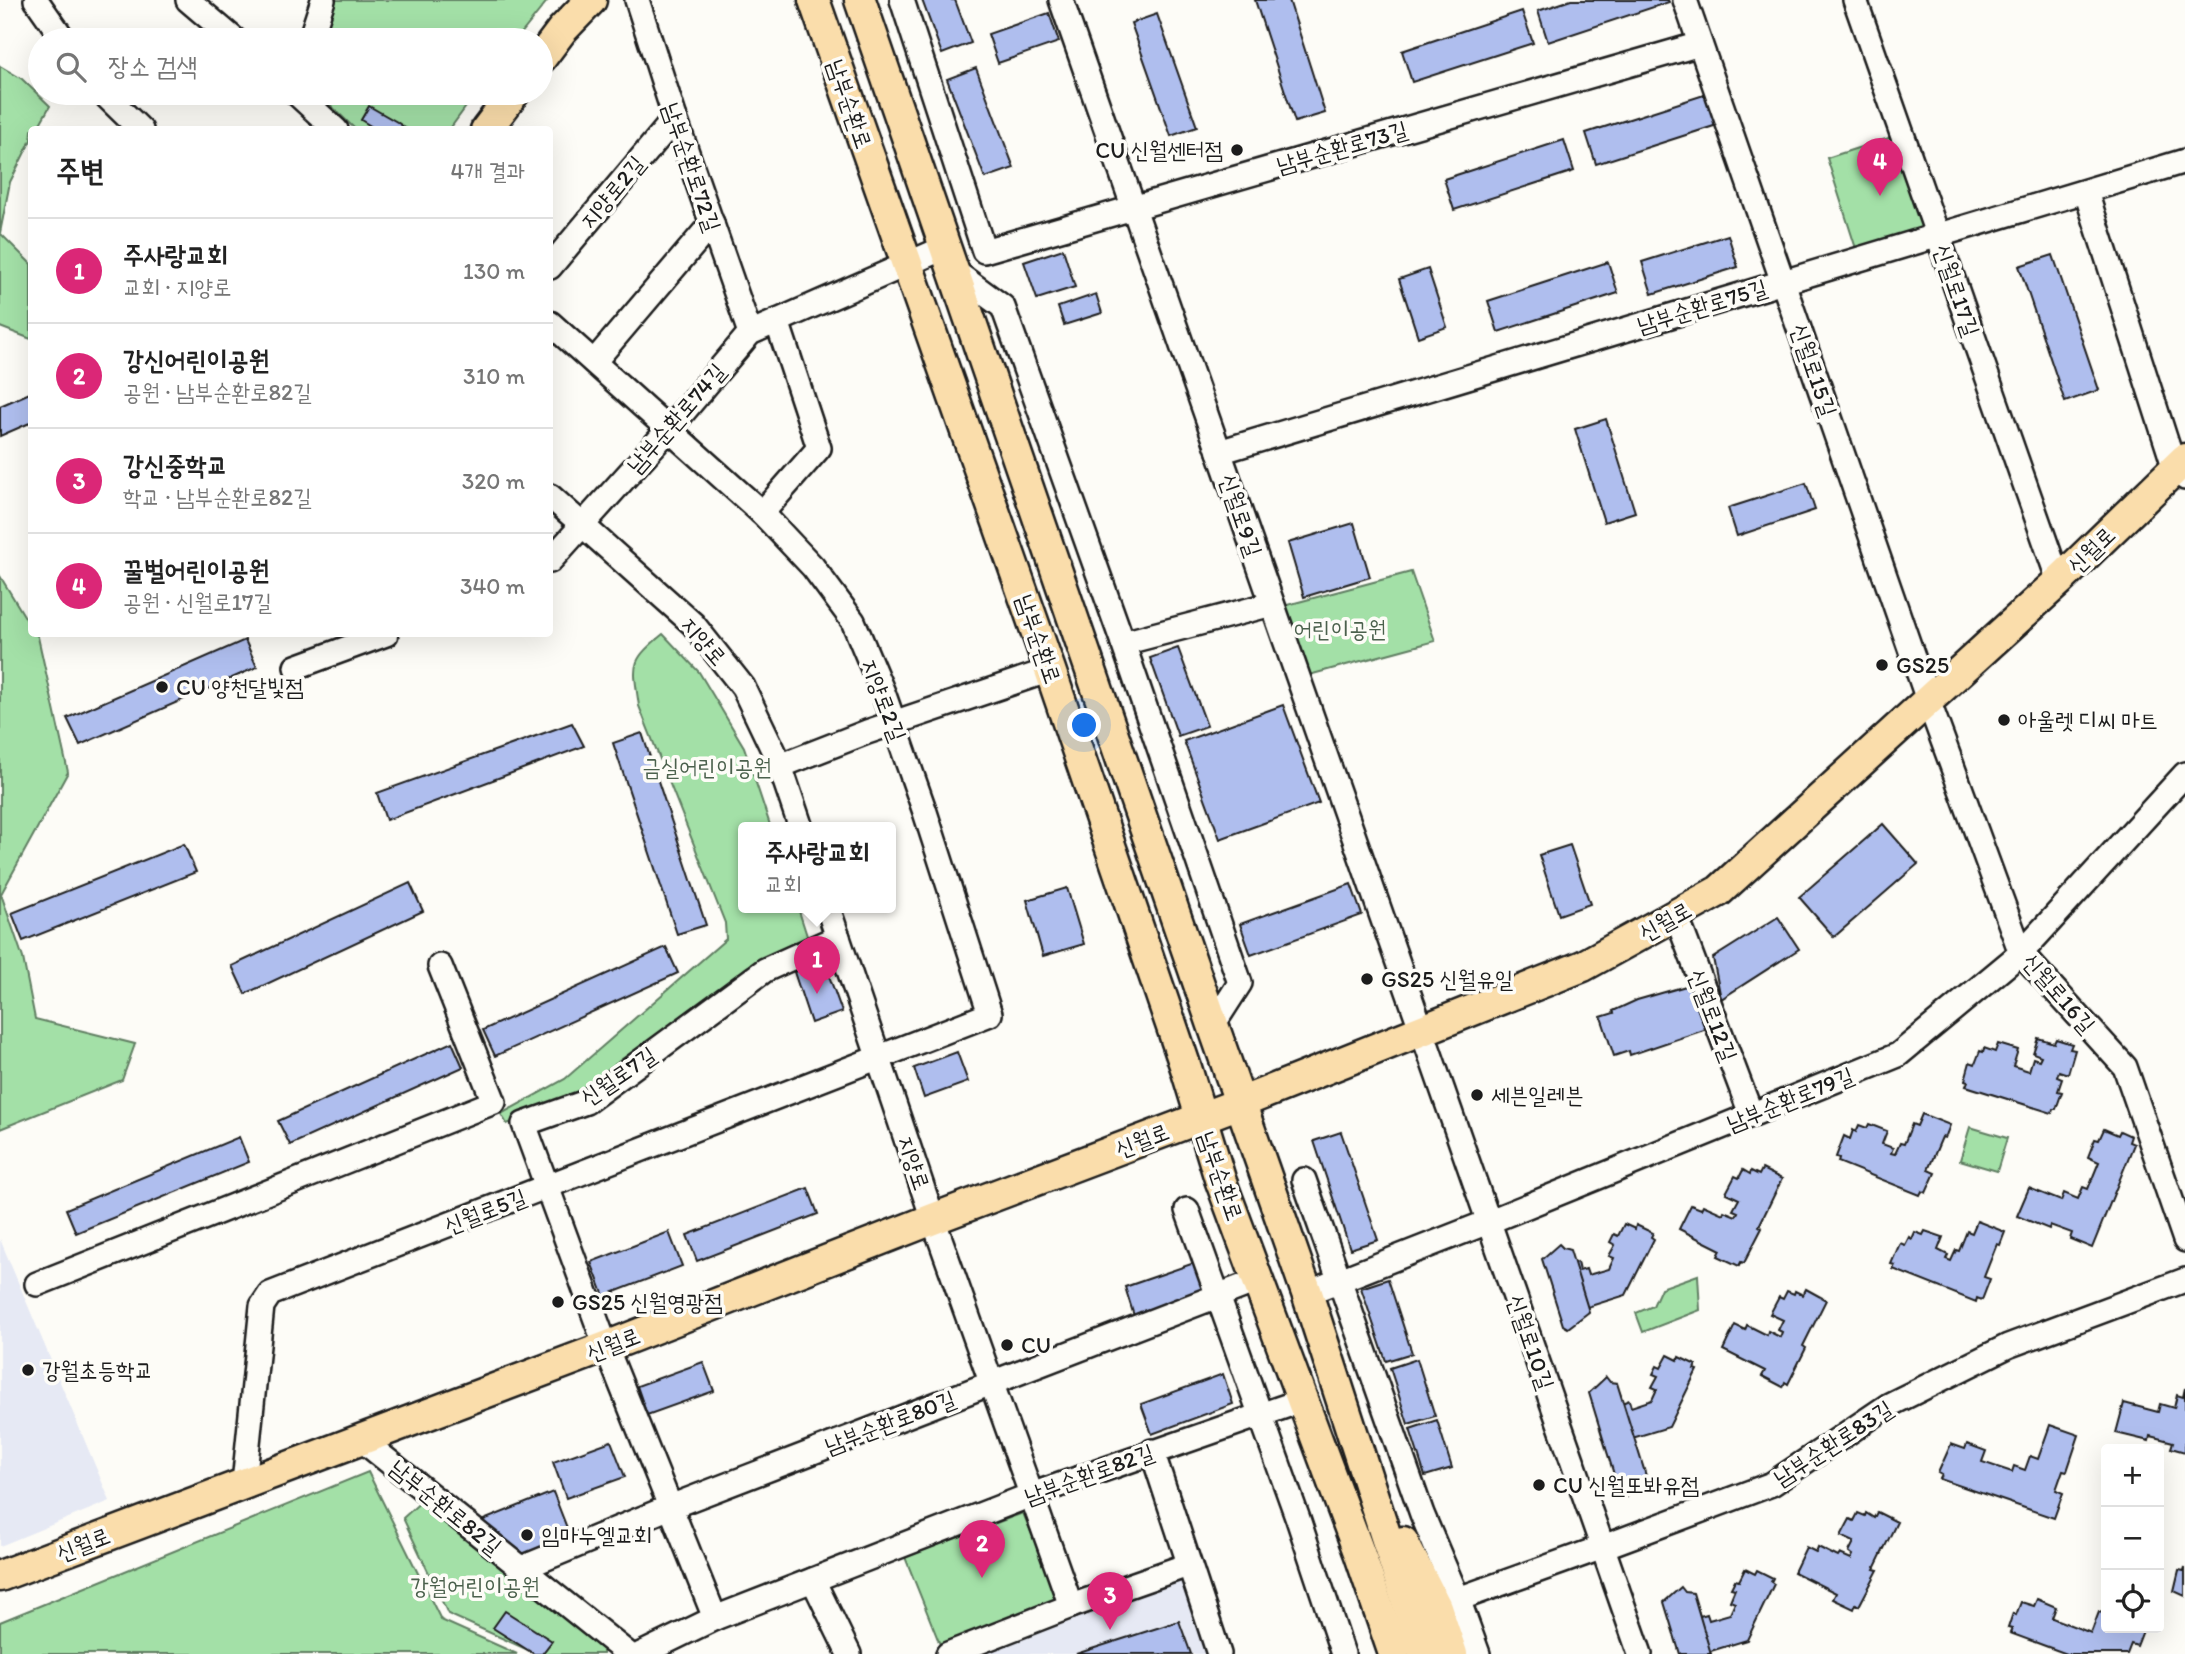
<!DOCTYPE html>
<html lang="ko">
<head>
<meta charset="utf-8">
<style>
  :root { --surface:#fff; --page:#f2f2f2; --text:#222; --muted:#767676; --line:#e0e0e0; --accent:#db2777 }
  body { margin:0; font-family:Itim,"Poor Story",sans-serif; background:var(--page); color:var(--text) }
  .controls { position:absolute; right:21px; bottom:21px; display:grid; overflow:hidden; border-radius:7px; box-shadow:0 7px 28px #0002 }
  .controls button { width:63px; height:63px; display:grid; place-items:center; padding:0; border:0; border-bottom:2px solid var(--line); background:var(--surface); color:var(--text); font:35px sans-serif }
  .you { position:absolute; left:1085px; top:726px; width:24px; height:24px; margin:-18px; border:5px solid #fff; border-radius:50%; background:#1a73e8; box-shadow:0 0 0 10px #1a73e833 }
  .badge { display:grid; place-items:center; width:46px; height:46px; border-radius:50%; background:var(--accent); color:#fff; font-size:23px; font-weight:700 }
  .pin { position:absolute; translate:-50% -58px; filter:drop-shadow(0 2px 4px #0008) }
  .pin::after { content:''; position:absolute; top:37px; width:24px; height:21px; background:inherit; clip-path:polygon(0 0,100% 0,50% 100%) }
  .popup { position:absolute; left:738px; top:822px; width:158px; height:91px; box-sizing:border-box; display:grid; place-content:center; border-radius:7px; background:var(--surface); filter:drop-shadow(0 2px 5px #0005); font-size:23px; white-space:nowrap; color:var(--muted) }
  .popup b { font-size:26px; color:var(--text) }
  .popup::after { content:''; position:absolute; left:50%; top:100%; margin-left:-14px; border:14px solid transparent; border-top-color:var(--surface) }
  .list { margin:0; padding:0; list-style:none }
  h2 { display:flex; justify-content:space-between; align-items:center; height:91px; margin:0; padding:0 28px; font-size:30px }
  h2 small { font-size:23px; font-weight:400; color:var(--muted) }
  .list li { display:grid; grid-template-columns:46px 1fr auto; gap:21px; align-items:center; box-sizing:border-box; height:105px; padding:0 28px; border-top:2px solid var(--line) }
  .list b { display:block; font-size:26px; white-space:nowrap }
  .list p { margin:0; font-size:23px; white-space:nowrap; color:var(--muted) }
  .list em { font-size:23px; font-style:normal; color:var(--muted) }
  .icon { flex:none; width:38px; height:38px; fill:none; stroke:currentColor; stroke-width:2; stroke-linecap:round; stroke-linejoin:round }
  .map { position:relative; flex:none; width:2185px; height:1654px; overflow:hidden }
  .search { position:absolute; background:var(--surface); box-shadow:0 7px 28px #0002; left:28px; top:28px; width:525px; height:77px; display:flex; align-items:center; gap:18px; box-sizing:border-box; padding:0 24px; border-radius:38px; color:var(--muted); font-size:26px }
  .panel { position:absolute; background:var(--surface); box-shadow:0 7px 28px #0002; left:28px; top:126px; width:525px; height:511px; border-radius:7px }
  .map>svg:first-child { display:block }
  .built { fill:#e6e9f4 }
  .green { fill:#a3e0a7; stroke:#607e62; stroke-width:2 }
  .building { fill:#afbeee; stroke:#1c1c1c; stroke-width:2 }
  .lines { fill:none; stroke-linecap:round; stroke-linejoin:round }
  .minor-casing { stroke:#1c1c1c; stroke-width:28 }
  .major-casing { stroke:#1c1c1c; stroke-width:35 }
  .minor { stroke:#fdfcf7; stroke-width:23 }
  .major { stroke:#faddab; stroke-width:30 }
  .poi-dot { fill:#1c1c1c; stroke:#fdfcf7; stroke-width:2.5 }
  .labels { text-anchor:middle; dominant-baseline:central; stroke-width:7; stroke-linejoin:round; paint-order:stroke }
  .street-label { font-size:23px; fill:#1c1c1c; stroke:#fdfcf7 }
  .poi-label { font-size:23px; fill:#1c1c1c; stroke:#fdfcf7; text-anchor:start }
  .park-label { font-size:23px; fill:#4b614d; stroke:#fdfcf7 }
</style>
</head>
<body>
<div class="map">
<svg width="2185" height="1654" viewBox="0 0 2185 1654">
  <rect width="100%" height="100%" fill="#fdfcf7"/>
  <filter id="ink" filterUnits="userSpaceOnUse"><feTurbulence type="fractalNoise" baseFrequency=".0143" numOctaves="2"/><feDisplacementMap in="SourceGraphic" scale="14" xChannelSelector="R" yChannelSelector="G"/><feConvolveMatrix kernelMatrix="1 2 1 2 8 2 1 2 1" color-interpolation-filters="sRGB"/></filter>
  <g filter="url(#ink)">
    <g class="built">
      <polygon points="0,1239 110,1501 0,1546"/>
      <polygon points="1188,1565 1219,1654 948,1654"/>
    </g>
    <g class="green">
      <polygon points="333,0 548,0 516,40 319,40"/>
      <polygon points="0,66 22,79 50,106 37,129 32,130 31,140 10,182 0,233 31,264 31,339 0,327"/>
      <polygon points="318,93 476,93 449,130 355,129"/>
      <polygon points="1901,134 1933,234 1859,258 1827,158"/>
      <polygon points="1411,572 1435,641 1298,678 1276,608"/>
      <polygon points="0,576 31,627 32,634 36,634 38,637 68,772 1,894 23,958 35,1019 135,1044 122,1080 0,1129"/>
      <path d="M663,634L699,672L744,747L771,828H744V908H798L808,939L801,948L747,967L577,1098L507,1124L501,1114L565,1079L726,939L725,923L639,706C633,664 629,662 663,634Z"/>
      <polygon points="1970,1127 2007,1138 1997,1171 1960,1160"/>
      <polygon points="1698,1275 1700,1310 1643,1332 1636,1313 1653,1306 1661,1288"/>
      <polygon points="368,1472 441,1620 517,1654 0,1654 0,1622"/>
      <polygon points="425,1498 604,1646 603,1654 537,1654 448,1614 403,1518"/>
      <polygon points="1023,1513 1060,1600 941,1647 905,1557"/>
    </g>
    <g class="building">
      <polygon points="922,0 955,0 971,43 942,54"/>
      <polygon points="1255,0 1289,0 1325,113 1295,122"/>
      <polygon points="1571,0 1668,0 1669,2 1548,42 1538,11"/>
      <polygon points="1522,11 1533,43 1412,82 1402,51"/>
      <polygon points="1049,13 1059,42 998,63 988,34"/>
      <polygon points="1157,14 1197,127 1171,136 1131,23"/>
      <polygon points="976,68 1014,168 985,178 947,79"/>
      <polygon points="1707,94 1717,125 1596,164 1586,133"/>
      <polygon points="369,106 397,122 408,130 377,130 361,120"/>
      <polygon points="1564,140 1574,171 1454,210 1444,179"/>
      <polygon points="1728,235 1738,267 1652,294 1642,262"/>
      <polygon points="1063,249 1075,287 1037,299 1024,262"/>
      <polygon points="2053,255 2099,390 2065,402 2019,266"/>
      <polygon points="1608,262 1618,293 1498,332 1488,301"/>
      <polygon points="1428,269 1447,327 1418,337 1399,279"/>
      <polygon points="1096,294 1102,313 1064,325 1058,307"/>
      <polygon points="32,392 32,422 0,436 0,406"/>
      <polygon points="1606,419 1635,512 1604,522 1575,429"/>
      <polygon points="1806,483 1815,510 1737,536 1728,508"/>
      <polygon points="1354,523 1370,577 1304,597 1288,543"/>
      <polygon points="245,640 257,667 80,745 67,718"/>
      <polygon points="1178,648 1207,726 1178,736 1150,658"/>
      <polygon points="1283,705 1319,803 1220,839 1184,741"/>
      <polygon points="572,723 584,746 386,820 377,793"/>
      <polygon points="642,733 706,925 677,934 613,743"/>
      <polygon points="1883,824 1918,864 1834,937 1799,897"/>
      <polygon points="184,844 196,872 23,941 12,913"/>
      <polygon points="1570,845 1590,904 1559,915 1539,855"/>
      <polygon points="410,883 423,911 245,994 232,966"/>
      <polygon points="1351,884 1362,915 1251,955 1240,924"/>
      <polygon points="1067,888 1084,944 1043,956 1027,900"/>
      <polygon points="1778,917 1799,949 1721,999 1713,958"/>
      <polygon points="666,947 678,973 495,1056 483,1030"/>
      <polygon points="824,962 842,1012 811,1023 794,972"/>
      <polygon points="1693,984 1713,1027 1630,1055 1629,1051 1614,1056 1601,1017 1614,1013 1613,1011 1637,1000"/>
      <polygon points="2038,1038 2054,1043 2056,1039 2072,1044 2070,1049 2075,1050 2068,1074 2059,1071 2057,1077 2062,1079 2058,1091 2062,1092 2056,1109 2053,1109 2052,1113 1966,1086 1968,1081 1965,1080 1970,1062 1975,1064 1980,1051 1983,1052 1984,1048 1995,1052 1998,1044 2018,1050 2013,1066 2029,1071 2033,1058 2039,1060 2041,1056 2033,1053"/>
      <polygon points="452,1042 463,1067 290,1145 278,1121"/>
      <polygon points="957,1052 968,1082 924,1098 914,1068"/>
      <polygon points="1922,1114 1950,1125 1945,1138 1942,1137 1928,1170 1935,1173 1926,1193 1922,1191 1920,1195 1838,1162 1839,1158 1836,1157 1844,1136 1850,1139 1853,1130 1856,1132 1859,1125 1867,1128 1869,1124 1887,1131 1882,1144 1893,1148 1891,1153 1895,1154 1900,1143 1904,1144 1912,1124 1917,1126"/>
      <polygon points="2104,1129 2118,1135 2120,1131 2131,1136 2129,1142 2134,1144 2092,1248 2070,1239 2072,1233 2050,1225 2049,1229 2017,1216 2029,1188 2061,1201 2064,1193 2078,1199 2083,1187 2088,1189 2099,1162 2088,1157 2095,1139 2099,1140"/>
      <polygon points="1341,1132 1378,1240 1350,1249 1314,1141"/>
      <polygon points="239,1137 249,1162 76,1233 66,1209"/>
      <polygon points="1762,1169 1782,1179 1759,1226 1762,1228 1744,1263 1741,1262 1739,1266 1718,1256 1721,1250 1679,1229 1691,1205 1701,1209 1703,1205 1723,1214 1724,1211 1736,1216 1738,1212 1733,1210 1739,1199 1726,1193 1735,1176 1739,1178 1743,1170 1750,1174 1751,1171 1759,1175"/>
      <polygon points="808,1188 818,1214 697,1261 687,1235"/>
      <polygon points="1977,1221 2005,1232 2000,1245 1997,1244 1984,1277 1990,1279 1982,1300 1977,1298 1976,1302 1893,1269 1895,1265 1891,1264 1900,1243 1905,1245 1909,1237 1912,1239 1915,1232 1923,1235 1925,1231 1943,1237 1938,1250 1948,1255 1946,1259 1951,1261 1956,1250 1959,1251 1967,1231 1972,1233"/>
      <polygon points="1624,1224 1635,1229 1636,1225 1653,1233 1651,1237 1654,1239 1626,1295 1565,1314 1557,1286 1576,1280 1570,1264 1577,1262 1579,1271 1586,1269 1588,1275 1609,1269 1614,1258 1609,1256 1615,1245 1610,1242 1614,1234 1618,1236"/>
      <polygon points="669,1232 682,1266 604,1296 591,1262"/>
      <polygon points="1559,1244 1563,1248 1570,1250 1589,1312 1568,1328 1563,1325 1542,1259"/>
      <polygon points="1197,1262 1207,1291 1134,1316 1125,1287"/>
      <polygon points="1388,1279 1412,1353 1386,1361 1361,1288"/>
      <polygon points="1806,1289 1826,1300 1803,1346 1806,1348 1788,1384 1785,1382 1783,1387 1762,1376 1765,1371 1723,1350 1735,1325 1745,1330 1747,1325 1767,1335 1768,1331 1780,1337 1782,1332 1778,1330 1783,1320 1770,1314 1779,1297 1783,1299 1787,1291 1794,1294 1795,1291 1803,1295"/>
      <polygon points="1668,1355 1678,1360 1679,1357 1696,1365 1694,1369 1697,1370 1669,1427 1609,1445 1600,1417 1618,1412 1613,1395 1620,1393 1622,1403 1629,1400 1631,1407 1652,1400 1657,1389 1652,1387 1658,1376 1653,1374 1657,1366 1661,1368"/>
      <polygon points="1417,1359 1435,1416 1408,1424 1390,1368"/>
      <polygon points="703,1362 714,1391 647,1415 637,1386"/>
      <polygon points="1223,1374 1233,1404 1152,1434 1141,1404"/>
      <polygon points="1606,1377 1610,1382 1617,1383 1647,1479 1626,1497 1620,1494 1589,1393"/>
      <polygon points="2185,1388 2185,1452 2171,1448 2173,1442 2150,1436 2149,1441 2116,1433 2124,1403 2158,1412 2160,1404 2174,1408 2177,1395 2183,1397"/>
      <polygon points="1437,1420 1452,1468 1425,1476 1410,1429"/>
      <polygon points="2050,1425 2079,1435 2067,1471 2063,1470 2056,1490 2063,1493 2054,1518 1940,1479 1942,1475 1938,1473 1951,1444 1965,1449 1967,1444 1986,1451 1982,1462 2012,1472 2014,1466 2025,1470 2030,1456 2038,1459"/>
      <polygon points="611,1441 625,1477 566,1498 553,1462"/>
      <polygon points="553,1492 574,1546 523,1567 471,1525"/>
      <polygon points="1877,1512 1897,1522 1874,1569 1878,1570 1859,1606 1856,1604 1854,1609 1833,1599 1836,1593 1794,1572 1806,1547 1816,1552 1818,1547 1838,1557 1840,1554 1851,1559 1853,1555 1849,1552 1854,1542 1841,1536 1850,1519 1854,1521 1858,1513 1865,1516 1866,1513 1874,1518"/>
      <polygon points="2185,1567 2185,1596 2174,1591 2179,1570 2184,1571"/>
      <polygon points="1745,1569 1755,1574 1757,1570 1773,1578 1771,1582 1774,1584 1747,1640 1701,1654 1685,1654 1678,1631 1696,1626 1691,1609 1697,1607 1700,1616 1707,1614 1709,1620 1730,1614 1735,1603 1730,1601 1735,1589 1731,1588 1735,1580 1739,1581"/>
      <polygon points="1681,1587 1685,1592 1693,1593 1711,1654 1680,1654 1664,1602"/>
      <polygon points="2037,1599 2056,1607 2052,1618 2091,1633 2099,1612 2103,1613 2106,1606 2106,1628 2144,1628 2137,1646 2131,1644 2127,1654 2067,1654 2010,1633 2012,1629 2008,1628 2013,1613 2016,1615 2021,1602 2034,1606"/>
      <polygon points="505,1611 552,1641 542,1654 534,1654 493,1628"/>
      <polygon points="1179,1621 1191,1654 1076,1654"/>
    </g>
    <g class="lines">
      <g class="minor-casing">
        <g id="minor">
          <polyline points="36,0 64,40"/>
          <polyline points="188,0 235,40"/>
          <polyline points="637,0 675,118 750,333"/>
          <polyline points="902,0 984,251 1700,44"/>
          <polyline points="1061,0 1640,1654"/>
          <polyline points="1685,0 1928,700 2021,953 2125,1067 2185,1240"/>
          <polyline points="1855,0 2059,581"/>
          <polyline points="310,40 323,0"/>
          <polyline points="103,93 141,130"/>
          <polyline points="296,93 336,130"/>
          <polyline points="2086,192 2175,469 2185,478"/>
          <polyline points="550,267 675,118"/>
          <polyline points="954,271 1003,307 1123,643 1240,983 1213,1025"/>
          <polyline points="594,362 712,223"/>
          <path d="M1219,452C1540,353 1864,260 2185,161"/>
          <polyline points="550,496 693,624 743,687 778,760 801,828"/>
          <polyline points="762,513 819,448 777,321"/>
          <polyline points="550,561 669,429 750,333 946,247"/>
          <polyline points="1123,643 1272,604"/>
          <polyline points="296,667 386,634"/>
          <polyline points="780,766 867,732 1050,670"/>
          <polyline points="828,908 933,1219 1071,1606"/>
          <polyline points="1676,915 1751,1114"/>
          <polyline points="1304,1180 1422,1514 1458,1599 1478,1654"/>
          <polyline points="1187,1210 1298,1519 1343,1654"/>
          <polyline points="37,1284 494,1102 440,966"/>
          <polyline points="1307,1293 1488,1222 1898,1055 2021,953 2185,774"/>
          <polyline points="362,1440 628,1654"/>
          <polyline points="1152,1451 1219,1654"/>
          <polyline points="244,1483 262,1306 270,1294 990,1014 925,812 884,695 853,621 813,567 762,513 550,323"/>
          <polyline points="522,1568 670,1507 1259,1280"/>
          <polyline points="813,1580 849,1654"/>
          <polyline points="1436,1607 1603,1547 1772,1484 1889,1405 2008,1346 2185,1280"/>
          <polyline points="715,1618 606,1347 524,1124 586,1102 765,970 838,937"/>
          <polyline points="641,1654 715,1618 1031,1495 1289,1405"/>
          <polyline points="948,1654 1071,1606 1188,1565"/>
        </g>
      </g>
      <g class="major-casing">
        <g id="major">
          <polyline points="814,0 1050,670 1186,1068 1220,1179 1360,1555 1394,1654"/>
          <polyline points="860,0 1213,1025 1307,1293 1424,1654"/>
          <polyline points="541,58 562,30 591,0"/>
          <polyline points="486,130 514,93"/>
          <polyline points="1403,1542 1436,1607 1452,1654"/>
          <polyline points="0,1576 606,1347 933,1219 1240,1103 1583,966 1719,891 2059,581 2185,459"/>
        </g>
      </g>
      <use href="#minor" class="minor"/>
      <use href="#major" class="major"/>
    </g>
  </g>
  <g class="poi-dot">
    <circle cx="1237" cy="150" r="7"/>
    <circle cx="1882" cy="665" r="7"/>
    <circle cx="162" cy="687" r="7"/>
    <circle cx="2004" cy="720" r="7"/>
    <circle cx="1367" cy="979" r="7"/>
    <circle cx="1477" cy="1095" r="7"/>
    <circle cx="558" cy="1302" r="7"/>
    <circle cx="1007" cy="1345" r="7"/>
    <circle cx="28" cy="1370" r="7"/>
    <circle cx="1539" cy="1485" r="7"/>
    <circle cx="527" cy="1535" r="7"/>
  </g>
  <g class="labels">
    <g class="street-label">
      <text transform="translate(850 104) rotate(71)">남부순환로</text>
      <text transform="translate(1342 147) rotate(-16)">남부순환로73길</text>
      <text transform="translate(692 167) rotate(71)">남부순환로72길</text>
      <text transform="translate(612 192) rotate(-50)">지양로2길</text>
      <text transform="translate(1957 290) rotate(71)">신월로17길</text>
      <text transform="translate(1702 306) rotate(-17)">남부순환로75길</text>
      <text transform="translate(1814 370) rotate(71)">신월로15길</text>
      <text transform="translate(676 418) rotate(-49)">남부순환로74길</text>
      <text transform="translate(1241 515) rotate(71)">신월로9길</text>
      <text transform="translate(2091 550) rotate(-44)">신월로</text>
      <text transform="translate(1039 639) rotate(71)">남부순환로</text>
      <text transform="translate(704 641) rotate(49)">지양로</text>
      <text transform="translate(884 700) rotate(69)">지양로2길</text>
      <text transform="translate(1665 921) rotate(-29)">신월로</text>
      <text transform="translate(2059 993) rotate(49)">신월로16길</text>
      <text transform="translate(1713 1015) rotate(69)">신월로12길</text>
      <text transform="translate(618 1076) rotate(-34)">신월로7길</text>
      <text transform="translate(1790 1099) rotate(-22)">남부순환로79길</text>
      <text transform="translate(1142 1140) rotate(-21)">신월로</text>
      <text transform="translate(914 1163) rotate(71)">지양로</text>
      <text transform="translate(1221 1176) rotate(71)">남부순환로</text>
      <text transform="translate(485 1211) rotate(-21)">신월로5길</text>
      <text transform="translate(1531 1342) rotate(71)">신월로10길</text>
      <text transform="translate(613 1344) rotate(-21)">신월로</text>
      <text transform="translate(890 1422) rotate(-21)">남부순환로80길</text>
      <text transform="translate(1833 1443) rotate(-33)">남부순환로83길</text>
      <text transform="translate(1089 1474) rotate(-20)">남부순환로82길</text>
      <text transform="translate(446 1507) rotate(39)">남부순환로82길</text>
      <text transform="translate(83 1544) rotate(-21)">신월로</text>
    </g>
    <g class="poi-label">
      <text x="1223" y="150" text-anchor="end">CU 신월센터점</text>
      <text x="1896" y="665">GS25</text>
      <text x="176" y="687">CU 양천달빛점</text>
      <text x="2018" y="720">아울렛 디씨 마트</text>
      <text x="1381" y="979">GS25 신월유일</text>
      <text x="1491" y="1095">세븐일레븐</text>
      <text x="572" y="1302">GS25 신월영광점</text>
      <text x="1021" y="1345">CU</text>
      <text x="42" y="1370">강월초등학교</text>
      <text x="1553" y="1485">CU 신월또봐유점</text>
      <text x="541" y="1535">임마누엘교회</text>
    </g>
    <g class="park-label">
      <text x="1340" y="629">어린이공원</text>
      <text x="707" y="767">금실어린이공원</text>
      <text x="475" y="1586">강월어린이공원</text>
    </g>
  </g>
</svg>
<div class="controls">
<button>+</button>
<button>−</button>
<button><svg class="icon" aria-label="locate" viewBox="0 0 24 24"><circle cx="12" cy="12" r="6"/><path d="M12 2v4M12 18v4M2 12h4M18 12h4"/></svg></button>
</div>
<div class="you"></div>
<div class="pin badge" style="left:817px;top:994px">1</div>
<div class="popup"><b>주사랑교회</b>교회</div>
<div class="pin badge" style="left:982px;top:1578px">2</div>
<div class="pin badge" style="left:1110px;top:1630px">3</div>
<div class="pin badge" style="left:1880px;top:196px">4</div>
<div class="search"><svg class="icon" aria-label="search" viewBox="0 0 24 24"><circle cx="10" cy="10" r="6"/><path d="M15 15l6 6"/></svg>장소 검색</div>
<section class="panel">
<h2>주변<small>4개 결과</small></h2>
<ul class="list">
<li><span class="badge">1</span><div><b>주사랑교회</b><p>교회 · 지양로</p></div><em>130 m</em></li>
<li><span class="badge">2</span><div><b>강신어린이공원</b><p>공원 · 남부순환로82길</p></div><em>310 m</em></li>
<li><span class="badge">3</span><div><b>강신중학교</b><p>학교 · 남부순환로82길</p></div><em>320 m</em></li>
<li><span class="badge">4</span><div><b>꿀벌어린이공원</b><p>공원 · 신월로17길</p></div><em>340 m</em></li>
</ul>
</section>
</div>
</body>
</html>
